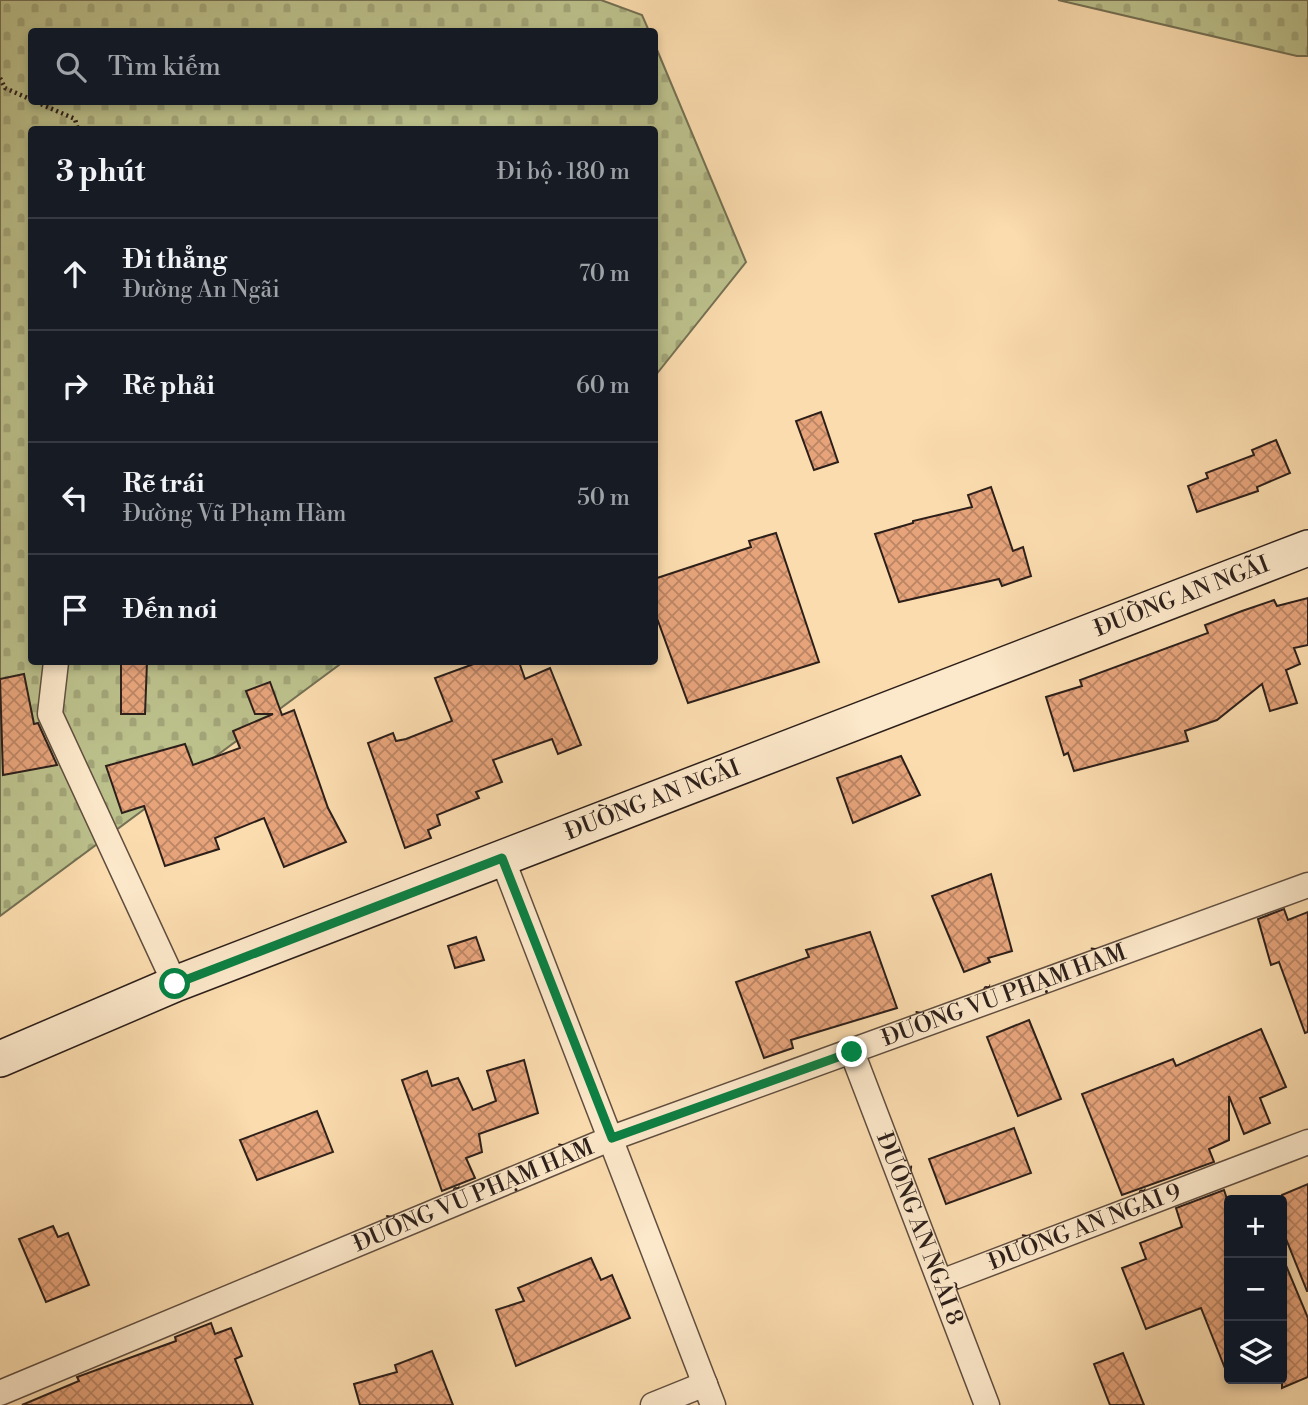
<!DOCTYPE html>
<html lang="vi">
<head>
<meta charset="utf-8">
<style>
  :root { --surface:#171b24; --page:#20242c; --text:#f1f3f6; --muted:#9ea1a6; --line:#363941 }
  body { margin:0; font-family:"Libre Bodoni",serif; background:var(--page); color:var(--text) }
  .controls { position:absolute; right:21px; bottom:21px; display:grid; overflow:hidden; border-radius:7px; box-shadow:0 4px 10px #0003 }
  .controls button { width:63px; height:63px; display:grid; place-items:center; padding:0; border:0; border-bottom:2px solid var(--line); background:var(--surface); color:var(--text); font:35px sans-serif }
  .stop { position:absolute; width:21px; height:21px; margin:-16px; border:5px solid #0b8043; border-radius:50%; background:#fff }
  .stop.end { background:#0b8043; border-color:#fff; box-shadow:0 2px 7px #0008 }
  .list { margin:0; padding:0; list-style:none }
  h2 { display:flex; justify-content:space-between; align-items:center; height:91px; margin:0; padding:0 28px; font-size:30px }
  h2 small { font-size:23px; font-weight:400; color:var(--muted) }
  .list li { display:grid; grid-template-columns:46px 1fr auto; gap:21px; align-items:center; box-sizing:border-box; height:112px; padding:0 28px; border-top:2px solid var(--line) }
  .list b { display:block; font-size:26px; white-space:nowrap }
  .list p { margin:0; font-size:23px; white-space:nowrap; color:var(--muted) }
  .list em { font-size:23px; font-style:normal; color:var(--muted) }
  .icon { flex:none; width:38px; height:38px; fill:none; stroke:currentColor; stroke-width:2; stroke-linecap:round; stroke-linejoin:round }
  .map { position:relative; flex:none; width:1308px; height:1405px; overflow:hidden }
  .search { position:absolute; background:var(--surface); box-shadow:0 4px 10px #0003; left:28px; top:28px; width:630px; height:77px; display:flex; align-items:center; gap:18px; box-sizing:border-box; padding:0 24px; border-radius:7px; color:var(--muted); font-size:26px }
  .panel { position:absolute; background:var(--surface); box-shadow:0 4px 10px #0003; left:28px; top:126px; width:630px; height:539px; border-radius:7px }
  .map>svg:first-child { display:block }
  .cemetery { fill:url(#cemetery-stones); stroke:#747053; stroke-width:2 }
  .building { fill:url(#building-cross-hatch); stroke:#2c1f1a; stroke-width:2 }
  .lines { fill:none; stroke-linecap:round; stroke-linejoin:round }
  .minor-casing { stroke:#604e3f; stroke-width:27 }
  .secondary-casing { stroke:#2c1f1a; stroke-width:38 }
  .path { stroke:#2c1f1a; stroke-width:4.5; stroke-dasharray:2 3.5; stroke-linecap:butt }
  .minor { stroke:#fce8ca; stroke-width:24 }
  .secondary { stroke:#fce8ca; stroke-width:35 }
  .route { stroke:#0b8043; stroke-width:9 }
  .labels { text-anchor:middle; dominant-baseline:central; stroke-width:5; stroke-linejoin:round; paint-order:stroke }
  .street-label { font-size:23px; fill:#2c1f1a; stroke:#fce8ca }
</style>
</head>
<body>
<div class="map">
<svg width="1308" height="1405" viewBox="0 0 1308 1405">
  <defs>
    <pattern id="cemetery-stones" width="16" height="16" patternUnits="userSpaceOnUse" patternTransform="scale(1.75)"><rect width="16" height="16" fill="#bcc18c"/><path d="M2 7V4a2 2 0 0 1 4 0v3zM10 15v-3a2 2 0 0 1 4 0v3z" fill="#a2a578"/></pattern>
    <pattern id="building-cross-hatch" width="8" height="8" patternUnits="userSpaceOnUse" patternTransform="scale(1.75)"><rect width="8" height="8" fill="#e7a47b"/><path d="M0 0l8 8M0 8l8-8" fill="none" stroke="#bb8564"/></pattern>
  </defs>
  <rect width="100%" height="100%" fill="#fbdcae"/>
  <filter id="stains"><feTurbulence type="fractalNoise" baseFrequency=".00286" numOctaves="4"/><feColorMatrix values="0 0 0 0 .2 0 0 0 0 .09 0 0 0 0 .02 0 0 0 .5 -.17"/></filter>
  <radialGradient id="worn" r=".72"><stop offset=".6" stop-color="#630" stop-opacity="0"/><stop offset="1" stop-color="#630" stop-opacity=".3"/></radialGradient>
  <g class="cemetery">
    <polygon points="0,0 601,0 642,15 649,31 32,32 32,102 654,102 655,45 746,262 655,376 654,130 32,130 32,662 343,662 0,916"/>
    <polygon points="1058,0 1308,0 1308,56 1297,56"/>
  </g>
  <g class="building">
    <polygon points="821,412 838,462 814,470 796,421"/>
    <polygon points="1276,440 1290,473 1257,487 1258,491 1197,512 1188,486 1208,478 1206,473 1254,455 1252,450"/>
    <polygon points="991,487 1013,551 1023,547 1031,576 1002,586 999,579 899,602 875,534 913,523 913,521 972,507 968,495"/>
    <polygon points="776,533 819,662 688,703 654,610 654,579 751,547 749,541"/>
    <polygon points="1308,598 1308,645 1294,648 1300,664 1286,670 1297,703 1270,711 1262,684 1217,720 1185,731 1188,741 1074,771 1068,753 1064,755 1046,697 1082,686 1080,680 1208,633 1205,625 1242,611 1274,600 1277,606"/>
    <polygon points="121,662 147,662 145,714 121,714"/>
    <polygon points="479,662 519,662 525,679 550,668 581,745 558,754 552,739 493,760 502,782 476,792 479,798 437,815 440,825 428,830 431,838 405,848 368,743 393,733 396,741 406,739 452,721 435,678"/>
    <polygon points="24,674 34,724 38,723 57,765 3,775 0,679"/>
    <polygon points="270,682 282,715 294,710 328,808 346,842 284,867 264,818 215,838 219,849 165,866 144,806 122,813 106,766 185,744 193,765 240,748 233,731 273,714 255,714 246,691"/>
    <polygon points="901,756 920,795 853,823 837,778"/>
    <polygon points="991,874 1012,951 988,958 990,962 964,972 932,896"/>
    <polygon points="1284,909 1288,920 1308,912 1308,1032 1305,1033 1279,962 1271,965 1258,919"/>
    <polygon points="870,932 897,1008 791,1040 793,1048 764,1058 736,982 809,957 806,950"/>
    <polygon points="476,937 484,960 455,968 448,946"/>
    <polygon points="1029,1020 1061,1099 1018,1116 987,1037"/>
    <polygon points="1261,1029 1286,1087 1260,1098 1270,1123 1244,1134 1229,1096 1229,1140 1209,1149 1214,1162 1122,1195 1082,1094 1173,1059 1176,1066"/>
    <polygon points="524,1060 538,1113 479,1134 482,1152 466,1158 475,1178 442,1191 402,1080 427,1071 432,1086 458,1078 473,1110 496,1101 487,1071"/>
    <polygon points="317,1111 333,1152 257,1180 240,1140"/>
    <polygon points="1014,1128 1031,1173 946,1204 929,1159"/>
    <polygon points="1308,1184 1308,1291 1307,1291 1282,1229 1282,1195"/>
    <polygon points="1224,1190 1229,1205 1228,1376 1201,1308 1146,1329 1122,1268 1146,1259 1140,1243 1182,1227 1176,1208"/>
    <polygon points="53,1226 58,1237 68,1233 89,1285 46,1302 19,1239"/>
    <polygon points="1282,1256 1308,1318 1308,1377 1282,1388"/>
    <polygon points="591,1258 601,1280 612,1275 630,1318 516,1366 496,1310 524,1301 518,1288"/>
    <polygon points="211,1323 215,1334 231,1328 242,1356 235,1359 253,1405 22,1405 79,1381 77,1377 176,1341 175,1337"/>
    <polygon points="432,1351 453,1405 360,1405 354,1384 397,1372 395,1365"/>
    <polygon points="1123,1353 1144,1405 1110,1405 1094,1364"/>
  </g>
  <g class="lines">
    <g class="minor-casing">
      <g id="minor">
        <polyline points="56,662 50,714 175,984"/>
        <polyline points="502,858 713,1405"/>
        <path id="s1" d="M852,1052L987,1405"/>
        <path id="s2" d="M941,1282L1308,1142"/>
        <path id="s3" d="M0,1393L612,1138L1308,885"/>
        <polyline points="653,1405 705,1384"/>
      </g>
    </g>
    <g class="secondary-casing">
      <g id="secondary">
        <path id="s4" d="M0,1059L175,984L1308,548"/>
      </g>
    </g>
    <g class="path">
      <polyline points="0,78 5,88 32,100"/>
      <polyline points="36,102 75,119 78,130"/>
    </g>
    <use href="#minor" class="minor"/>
    <use href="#secondary" class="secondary"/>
  </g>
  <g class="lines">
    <polyline class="route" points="175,984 502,858 612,1138 852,1052"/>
  </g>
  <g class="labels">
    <g class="street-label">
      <text stroke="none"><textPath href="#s4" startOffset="1269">ĐƯỜNG AN NGÃI</textPath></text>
      <text stroke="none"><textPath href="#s4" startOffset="702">ĐƯỜNG AN NGÃI</textPath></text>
      <text stroke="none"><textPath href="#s3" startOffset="1080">ĐƯỜNG VŨ PHẠM HÀM</textPath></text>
      <text stroke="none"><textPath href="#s3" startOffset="513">ĐƯỜNG VŨ PHẠM HÀM</textPath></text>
      <text stroke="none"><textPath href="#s2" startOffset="154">ĐƯỜNG AN NGÃI 9</textPath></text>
      <text stroke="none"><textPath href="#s1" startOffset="189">ĐƯỜNG AN NGÃI 8</textPath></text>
    </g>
  </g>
  <rect width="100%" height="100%" filter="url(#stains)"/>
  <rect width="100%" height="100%" fill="url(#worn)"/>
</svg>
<div class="controls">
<button>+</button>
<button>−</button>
<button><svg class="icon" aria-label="layers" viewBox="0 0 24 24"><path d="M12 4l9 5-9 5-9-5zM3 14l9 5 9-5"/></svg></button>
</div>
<div class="stop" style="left:175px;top:984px"></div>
<div class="stop end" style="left:852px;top:1052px"></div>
<div class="search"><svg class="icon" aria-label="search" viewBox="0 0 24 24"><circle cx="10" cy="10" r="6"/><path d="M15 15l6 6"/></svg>Tìm kiếm</div>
<section class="panel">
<h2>3 phút<small>Đi bộ · 180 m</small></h2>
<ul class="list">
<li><svg class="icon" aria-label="ahead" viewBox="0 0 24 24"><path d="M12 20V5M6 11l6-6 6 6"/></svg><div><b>Đi thẳng</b><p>Đường An Ngãi</p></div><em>70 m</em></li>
<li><svg class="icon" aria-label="right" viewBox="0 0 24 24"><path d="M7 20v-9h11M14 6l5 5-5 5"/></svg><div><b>Rẽ phải</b></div><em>60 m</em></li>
<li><svg class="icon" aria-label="left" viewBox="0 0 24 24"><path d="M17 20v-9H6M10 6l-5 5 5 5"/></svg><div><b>Rẽ trái</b><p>Đường Vũ Phạm Hàm</p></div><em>50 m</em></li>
<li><svg class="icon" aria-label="arrive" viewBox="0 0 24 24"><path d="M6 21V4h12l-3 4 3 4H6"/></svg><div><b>Đến nơi</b></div></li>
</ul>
</section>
</div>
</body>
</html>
